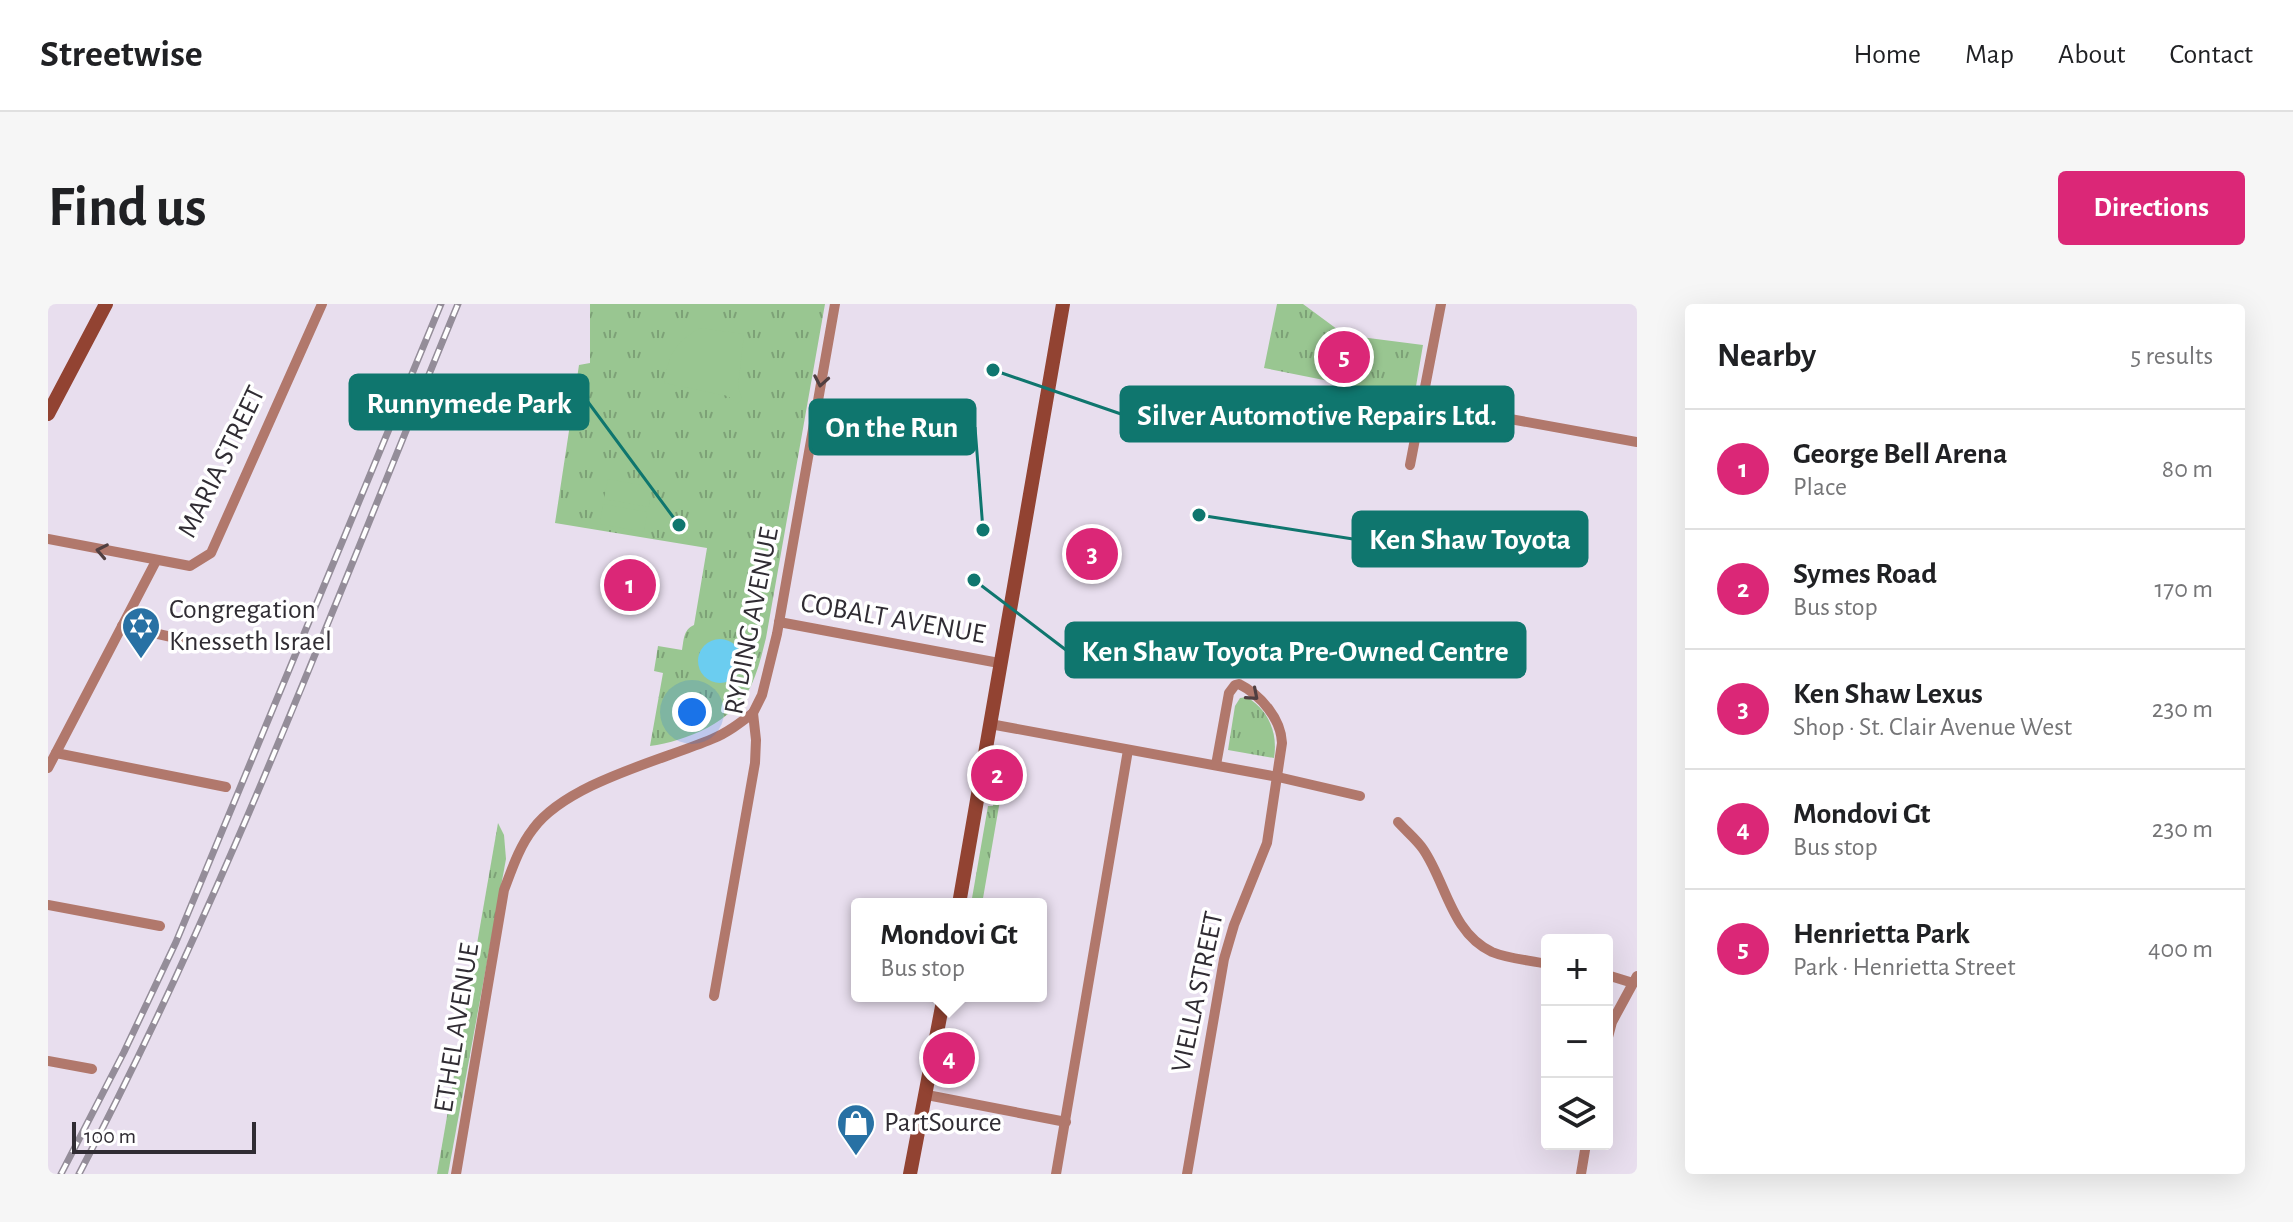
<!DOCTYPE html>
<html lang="en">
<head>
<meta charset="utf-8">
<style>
  :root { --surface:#fff; --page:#f6f6f6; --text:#202124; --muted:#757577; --line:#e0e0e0; --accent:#db2777 }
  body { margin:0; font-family:"Alegreya Sans",sans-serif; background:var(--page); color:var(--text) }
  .controls { position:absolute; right:24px; bottom:24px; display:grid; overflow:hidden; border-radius:8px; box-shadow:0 8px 32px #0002 }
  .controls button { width:72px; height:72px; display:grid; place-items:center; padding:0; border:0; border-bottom:2px solid var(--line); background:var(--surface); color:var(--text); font:40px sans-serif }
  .scale { position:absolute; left:24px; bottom:20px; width:184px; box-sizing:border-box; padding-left:8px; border:4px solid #302c33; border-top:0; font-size:22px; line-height:28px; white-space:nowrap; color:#302c33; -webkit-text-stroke:6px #fff; paint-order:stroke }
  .you { position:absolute; left:644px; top:408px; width:28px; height:28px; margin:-20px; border:6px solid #fff; border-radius:50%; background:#1a73e8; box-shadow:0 0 0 12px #1a73e833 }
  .badge { display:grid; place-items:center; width:52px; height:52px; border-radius:50%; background:var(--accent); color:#fff; font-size:26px; font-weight:700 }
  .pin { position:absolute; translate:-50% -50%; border:4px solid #fff; box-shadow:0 2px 8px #0006 }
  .popup { position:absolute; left:803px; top:594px; width:196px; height:104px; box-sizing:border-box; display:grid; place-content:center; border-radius:8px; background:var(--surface); filter:drop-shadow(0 2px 6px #0005); font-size:26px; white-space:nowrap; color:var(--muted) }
  .popup b { font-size:30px; color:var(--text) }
  .popup::after { content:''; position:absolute; left:50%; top:100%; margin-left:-16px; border:16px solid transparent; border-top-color:var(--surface) }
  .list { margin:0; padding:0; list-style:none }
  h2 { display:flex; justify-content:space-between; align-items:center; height:104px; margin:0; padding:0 32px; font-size:34px }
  h2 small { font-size:26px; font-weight:400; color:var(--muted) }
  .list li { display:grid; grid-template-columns:52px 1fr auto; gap:24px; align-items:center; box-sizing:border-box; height:120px; padding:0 32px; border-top:2px solid var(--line) }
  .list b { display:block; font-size:30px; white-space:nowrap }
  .list p { margin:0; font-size:26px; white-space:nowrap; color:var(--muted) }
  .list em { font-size:26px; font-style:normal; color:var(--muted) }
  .icon { flex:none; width:44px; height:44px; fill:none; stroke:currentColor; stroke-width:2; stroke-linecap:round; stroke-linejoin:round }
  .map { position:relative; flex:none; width:1589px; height:870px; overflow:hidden; border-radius:8px }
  header { display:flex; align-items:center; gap:48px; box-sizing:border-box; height:112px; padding:0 40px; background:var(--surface); border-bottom:2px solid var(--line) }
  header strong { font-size:38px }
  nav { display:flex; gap:44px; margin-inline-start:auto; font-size:28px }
  .intro { display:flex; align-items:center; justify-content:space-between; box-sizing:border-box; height:192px; padding:0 48px }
  h1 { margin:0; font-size:56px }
  .button { padding:20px 36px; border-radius:8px; background:var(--accent); color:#fff; font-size:28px; font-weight:700 }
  main { display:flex; gap:48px; padding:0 48px }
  aside { flex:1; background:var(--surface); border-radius:8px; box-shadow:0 8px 32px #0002 }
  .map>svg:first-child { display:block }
  .grass { fill:url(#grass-tufts) }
  .pitch { fill:#99c691 }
  .water { fill:#6bcdf0 }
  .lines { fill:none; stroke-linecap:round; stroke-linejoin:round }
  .street { stroke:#b1786c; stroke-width:10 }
  .secondary { stroke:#924332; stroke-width:14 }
  .rail-casing { stroke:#948d99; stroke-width:7 }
  .rail { stroke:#fff; stroke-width:4; stroke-dasharray:12; stroke-linecap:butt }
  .oneway { stroke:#503f41 }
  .labels { text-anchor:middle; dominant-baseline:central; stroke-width:7; stroke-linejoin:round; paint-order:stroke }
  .street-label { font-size:28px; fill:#302c33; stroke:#fff }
  .poi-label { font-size:28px; fill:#302c33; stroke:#fff; text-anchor:start }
  .leader { fill:none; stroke:#0f766e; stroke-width:3 }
  .callout-dot { fill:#0f766e; stroke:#fff; stroke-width:3 }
  .callout { fill:#0f766e; stroke:#0f766e; stroke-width:3 }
  .callout-label { font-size:30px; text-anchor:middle; font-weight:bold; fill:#fff }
</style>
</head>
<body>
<header>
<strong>Streetwise</strong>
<nav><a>Home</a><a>Map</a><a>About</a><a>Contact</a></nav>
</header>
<div class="intro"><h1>Find us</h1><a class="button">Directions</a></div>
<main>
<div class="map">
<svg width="1589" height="870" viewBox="0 0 1589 870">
  <defs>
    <pattern id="grass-tufts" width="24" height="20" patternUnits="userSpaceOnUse" patternTransform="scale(2)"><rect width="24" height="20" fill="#99c691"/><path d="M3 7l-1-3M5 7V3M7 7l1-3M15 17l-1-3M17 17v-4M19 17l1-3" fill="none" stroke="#7da177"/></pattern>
  </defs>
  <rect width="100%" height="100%" fill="#e8deee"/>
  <g class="grass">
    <path d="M542,0H777L718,334C714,350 710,367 703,382C685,418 639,437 602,442L615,369L606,367L610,342L634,346C636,336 635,326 646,321L659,244L507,219L531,61L542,59Z"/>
    <polygon points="1229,0 1255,0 1297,31 1375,41 1366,94 1216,64"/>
    <path d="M1199,393C1221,407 1230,429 1226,454L1180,446L1187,402L1192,394Z"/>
    <polygon points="948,478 955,479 934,600 923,600 940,502 945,502"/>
    <polygon points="450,519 456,531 458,555 400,870 389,870"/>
  </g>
  <g class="pitch">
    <path d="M652,24L696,30L690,83L694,95L689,100L680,92L616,79C622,49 625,40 652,24Z"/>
    <polygon points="560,175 604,183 601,203 556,195"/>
    <polygon points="555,200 599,208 596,228 552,220"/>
  </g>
  <circle class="water" cx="672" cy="357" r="22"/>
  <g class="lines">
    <g class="street">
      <polyline points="1374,99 1589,138"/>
      <polyline points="1362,161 1393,0"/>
      <polyline points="0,235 142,262 163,249 274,0"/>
      <polyline points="731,318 951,359"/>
      <polyline points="74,322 164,342"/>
      <polyline points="942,420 1230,473 1312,492"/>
      <polyline points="8,449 178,483"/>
      <polyline points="0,464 108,257"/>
      <path d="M1350,518C1358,527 1369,536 1375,545C1398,578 1403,629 1444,648C1461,655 1481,656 1499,660"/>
      <polyline points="0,601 112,622"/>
      <polyline points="1559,671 1585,679"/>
      <polyline points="666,692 707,459 708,436 705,409 714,391 729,330 787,0"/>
      <polyline points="1559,737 1564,718 1589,672"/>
      <polyline points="0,757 44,765"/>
      <polyline points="879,791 1018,818"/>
      <path d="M408,870L456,586C464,565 471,543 485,525C519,479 612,457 664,435C679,429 692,419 705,409"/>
      <polyline points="1008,870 1080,446"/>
      <path d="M1139,870L1176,655L1186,621L1219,539L1234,439C1233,415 1213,391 1191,380L1187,381L1181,389L1168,461"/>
      <polyline points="1533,870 1538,840"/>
    </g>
    <g class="secondary">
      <polyline points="0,110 58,0"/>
      <polyline points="911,600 1015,0"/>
      <polyline points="862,870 896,692"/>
    </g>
    <g class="rail-casing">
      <g id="rail">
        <polyline points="13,870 76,748 128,638 393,0"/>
        <path d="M31,870C178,590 289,292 410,0"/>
      </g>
    </g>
    <use href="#rail" class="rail"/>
  </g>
  <defs><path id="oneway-chevron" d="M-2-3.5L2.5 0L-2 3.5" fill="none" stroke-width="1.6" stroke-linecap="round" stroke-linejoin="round" transform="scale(2)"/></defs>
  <g class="oneway">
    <use href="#oneway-chevron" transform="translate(773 77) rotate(100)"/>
    <use href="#oneway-chevron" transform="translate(54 247) rotate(-169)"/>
    <use href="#oneway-chevron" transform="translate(1205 391) rotate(41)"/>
  </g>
  <defs>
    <g id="synagogue-pin" transform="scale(2)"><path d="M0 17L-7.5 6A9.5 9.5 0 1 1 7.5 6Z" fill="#2871a4" stroke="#fff"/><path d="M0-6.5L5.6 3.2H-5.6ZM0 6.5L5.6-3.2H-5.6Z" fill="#fff"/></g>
    <g id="shop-pin" transform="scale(2)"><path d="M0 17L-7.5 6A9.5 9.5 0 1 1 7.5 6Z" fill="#2871a4" stroke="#fff"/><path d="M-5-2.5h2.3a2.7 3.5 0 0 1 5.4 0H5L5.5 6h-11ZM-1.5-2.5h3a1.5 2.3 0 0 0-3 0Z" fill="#fff"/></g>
  </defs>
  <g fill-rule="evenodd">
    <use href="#synagogue-pin" x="93" y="322"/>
    <use href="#shop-pin" x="808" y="819"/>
  </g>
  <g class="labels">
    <g class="street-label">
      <text transform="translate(174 158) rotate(-64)">MARIA STREET</text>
      <text transform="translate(845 315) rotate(10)">COBALT AVENUE</text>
      <text transform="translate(704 317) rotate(-79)">RYDING AVENUE</text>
      <text transform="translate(1150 688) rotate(-78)">VIELLA STREET</text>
      <text transform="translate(409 724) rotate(-81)">ETHEL AVENUE</text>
    </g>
    <g class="poi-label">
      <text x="121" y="306">Congregation<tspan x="121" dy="32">Knesseth Israel</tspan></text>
      <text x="836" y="819">PartSource</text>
    </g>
  </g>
  <path class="leader" d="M631 221L540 98M945 66L1073 110M935 226L927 123M1151 211L1305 235M926 276L1018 346"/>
  <g class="callout-dot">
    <circle cx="631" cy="221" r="8"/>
    <circle cx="945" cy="66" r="8"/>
    <circle cx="935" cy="226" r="8"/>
    <circle cx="1151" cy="211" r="8"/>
    <circle cx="926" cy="276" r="8"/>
  </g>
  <g class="callout">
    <rect x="302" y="71" width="238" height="54" rx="8"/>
    <rect x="1073" y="83" width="392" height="54" rx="8"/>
    <rect x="762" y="96" width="165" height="54" rx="8"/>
    <rect x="1305" y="208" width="234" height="54" rx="8"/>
    <rect x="1018" y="319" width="459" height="54" rx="8"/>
  </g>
  <g class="callout-label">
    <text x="421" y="109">Runnymede Park</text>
    <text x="1269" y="121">Silver Automotive Repairs Ltd.</text>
    <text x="844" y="133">On the Run</text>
    <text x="1422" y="245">Ken Shaw Toyota</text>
    <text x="1247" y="357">Ken Shaw Toyota Pre-Owned Centre</text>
  </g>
</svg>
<div class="controls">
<button>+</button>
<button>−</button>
<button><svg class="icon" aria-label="layers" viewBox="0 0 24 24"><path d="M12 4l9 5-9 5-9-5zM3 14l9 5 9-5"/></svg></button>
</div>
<div class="scale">100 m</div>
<div class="you"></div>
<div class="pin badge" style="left:582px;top:281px">1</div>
<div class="pin badge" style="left:949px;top:471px">2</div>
<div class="pin badge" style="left:1044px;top:250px">3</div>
<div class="pin badge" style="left:901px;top:754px">4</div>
<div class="popup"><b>Mondovi Gt</b>Bus stop</div>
<div class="pin badge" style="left:1296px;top:53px">5</div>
</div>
<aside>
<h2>Nearby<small>5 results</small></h2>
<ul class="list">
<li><span class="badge">1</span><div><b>George Bell Arena</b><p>Place</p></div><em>80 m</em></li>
<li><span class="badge">2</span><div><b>Symes Road</b><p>Bus stop</p></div><em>170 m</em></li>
<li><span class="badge">3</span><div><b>Ken Shaw Lexus</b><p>Shop · St. Clair Avenue West</p></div><em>230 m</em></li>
<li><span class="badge">4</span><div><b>Mondovi Gt</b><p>Bus stop</p></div><em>230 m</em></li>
<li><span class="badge">5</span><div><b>Henrietta Park</b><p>Park · Henrietta Street</p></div><em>400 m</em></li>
</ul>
</aside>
</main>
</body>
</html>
